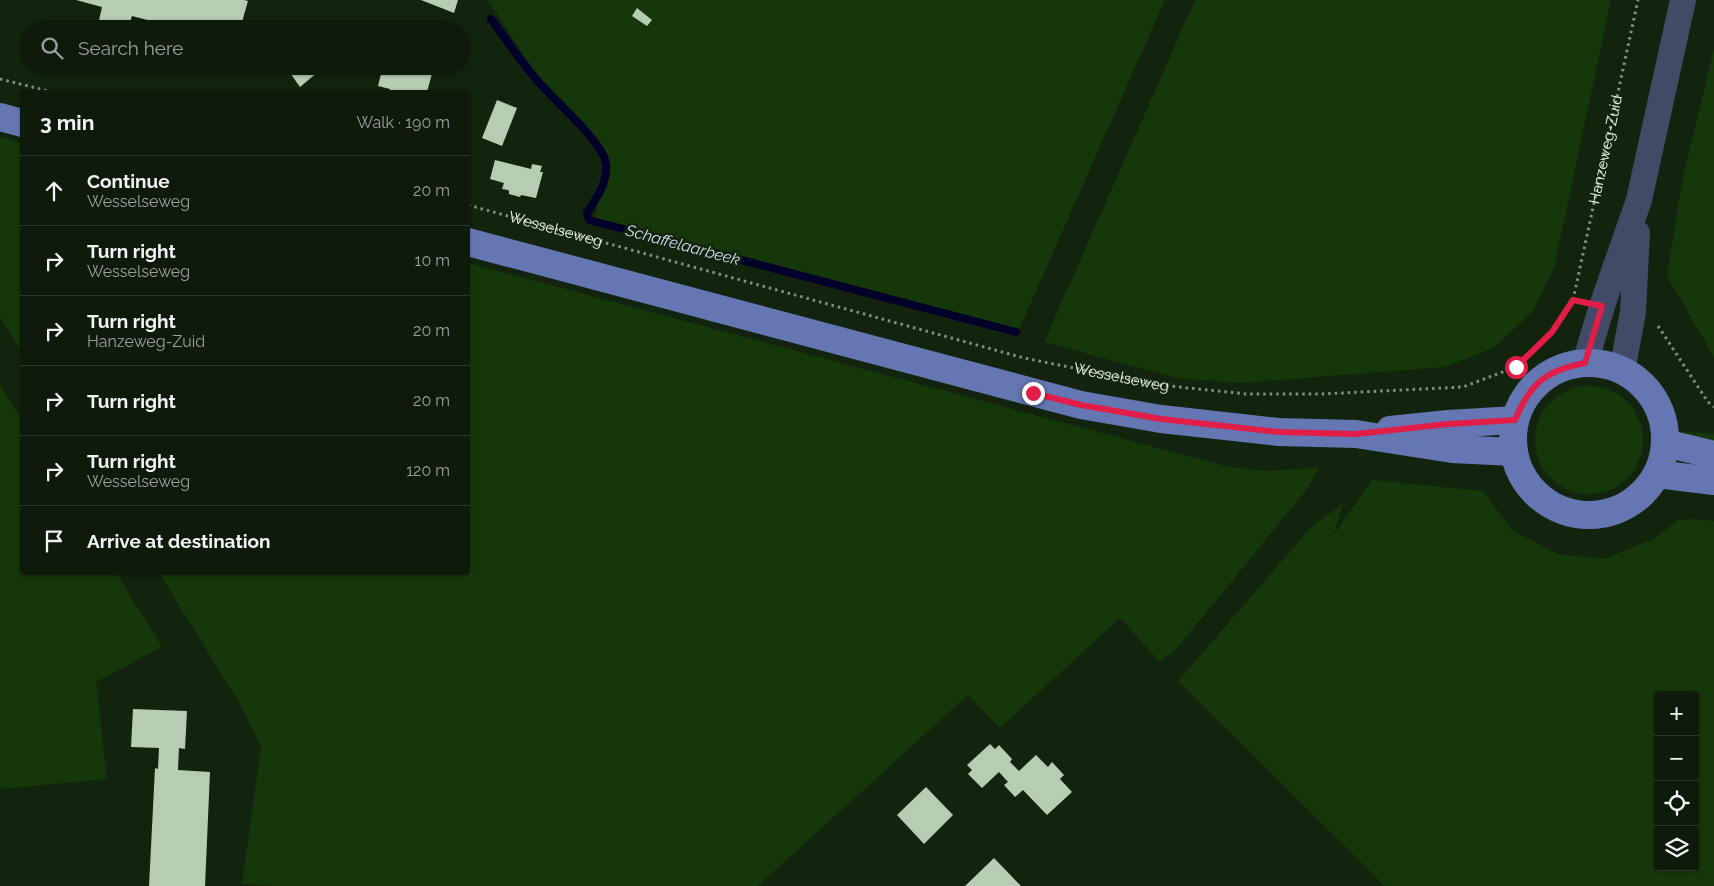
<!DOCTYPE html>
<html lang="en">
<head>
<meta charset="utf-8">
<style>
  :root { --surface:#0e1a0a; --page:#1c2718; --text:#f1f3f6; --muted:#9ba19c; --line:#2e382b }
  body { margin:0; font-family:Raleway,sans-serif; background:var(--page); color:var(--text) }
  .controls { position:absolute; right:15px; bottom:15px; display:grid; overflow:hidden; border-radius:5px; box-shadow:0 1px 4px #0004 }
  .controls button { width:45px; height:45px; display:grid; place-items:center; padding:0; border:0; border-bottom:1px solid var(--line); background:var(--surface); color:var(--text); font:25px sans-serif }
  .stop { position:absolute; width:15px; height:15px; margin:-11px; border:4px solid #e11d48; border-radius:50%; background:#fff }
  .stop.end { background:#e11d48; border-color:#fff; box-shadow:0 1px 5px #0008 }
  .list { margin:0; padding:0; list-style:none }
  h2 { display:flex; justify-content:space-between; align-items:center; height:65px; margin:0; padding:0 20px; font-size:21px }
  h2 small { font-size:16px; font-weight:400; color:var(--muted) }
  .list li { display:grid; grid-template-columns:32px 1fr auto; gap:15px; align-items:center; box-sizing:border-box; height:70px; padding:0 20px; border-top:1px solid var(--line) }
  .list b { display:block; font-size:19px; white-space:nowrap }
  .list p { margin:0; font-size:16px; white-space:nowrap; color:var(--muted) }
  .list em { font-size:16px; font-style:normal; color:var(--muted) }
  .icon { flex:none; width:28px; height:28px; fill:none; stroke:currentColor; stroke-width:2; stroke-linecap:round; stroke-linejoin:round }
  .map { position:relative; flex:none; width:1714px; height:886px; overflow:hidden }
  .search { position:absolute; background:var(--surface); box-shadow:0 1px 4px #0004; left:20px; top:20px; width:450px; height:55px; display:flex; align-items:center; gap:12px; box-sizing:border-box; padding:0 18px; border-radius:28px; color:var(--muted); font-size:19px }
  .panel { position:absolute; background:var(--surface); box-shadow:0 1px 4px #0004; left:20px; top:90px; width:450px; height:485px; border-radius:5px }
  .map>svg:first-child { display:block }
  .green { fill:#143809; fill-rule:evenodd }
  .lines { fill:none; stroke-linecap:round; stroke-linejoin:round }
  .stream { stroke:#02002b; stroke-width:8 }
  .building { fill:#b7cdb2 }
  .path { stroke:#839180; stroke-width:3; stroke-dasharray:2.5 4; stroke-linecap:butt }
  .minor { stroke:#414b68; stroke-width:26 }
  .major { stroke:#6477b3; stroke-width:28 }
  .route { stroke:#e11d48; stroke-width:6 }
  .labels { text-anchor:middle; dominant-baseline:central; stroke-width:5; stroke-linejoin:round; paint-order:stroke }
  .street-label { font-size:15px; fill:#eef9eb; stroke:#12230e }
  .water-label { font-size:16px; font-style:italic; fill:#d5ddf1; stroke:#12230e }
</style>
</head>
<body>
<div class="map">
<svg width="1714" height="886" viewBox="0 0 1714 886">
  <rect width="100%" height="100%" fill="#12230e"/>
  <g class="green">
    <polygon points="488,0 1165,0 1017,334 595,221 604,152 573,113 551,97"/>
    <polygon points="1195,0 1611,0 1554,268 1533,311 1494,348 1444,367 1240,383 1176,378 1044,342"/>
    <polygon points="1714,48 1714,357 1667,276 1682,182"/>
    <polygon points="0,137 22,143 22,353 0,317"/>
    <polygon points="468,263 1229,467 1267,471 1319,468 1307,489 1174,652 1159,661 1120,618 1000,728 968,695 758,886 275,886 242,884 261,747 243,709 159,573 468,572"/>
    <polygon points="0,384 22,420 22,572 116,573 162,647 96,682 107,779 0,789"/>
    <circle cx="1589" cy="440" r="54"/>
    <polygon points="1674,431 1714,434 1714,444"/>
    <path d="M1372,480L1483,491L1512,530L1557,554L1604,559L1655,538L1678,520L1696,519L1714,521V886H1385L1178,681L1313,525L1343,504L1334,534ZM1658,695H1695V867H1658Z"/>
  </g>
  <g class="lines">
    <path class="stream" d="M491,19C506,39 520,61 537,80C552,99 604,142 606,164C608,182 596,199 587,213L589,220L1016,332"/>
  </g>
  <g class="building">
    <polygon points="76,0 244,0 248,1 240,29 182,29 132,16 128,29 97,29 102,7"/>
    <polygon points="421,0 458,0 454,13"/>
    <polygon points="637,8 652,20 647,26 632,16"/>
    <polygon points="106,66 118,66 117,70"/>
    <polygon points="292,66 325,66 300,87 288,70"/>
    <polygon points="383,66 415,66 414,69 417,70 419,66 434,66 427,92 389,92 390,89 378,86"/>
    <polygon points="497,100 517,108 502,146 482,138"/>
    <polygon points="495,160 531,169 532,164 542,166 540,172 543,172 536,198 521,195 520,197 509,194 509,191 508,190 502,189 504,183 490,179"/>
    <polygon points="133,709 187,711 185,749 179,748 178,770 210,772 205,886 149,886 155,768 158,769 159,748 131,747"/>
    <polygon points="990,744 995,749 999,745 1012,759 1010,762 1019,771 1036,755 1048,767 1052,762 1064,775 1060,779 1072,792 1047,815 1023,790 1015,797 1004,785 1008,782 999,772 982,788 968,774 972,770 967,765"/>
    <polygon points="926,787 953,815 924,844 897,815"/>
    <polygon points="994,858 1021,886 965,886"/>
  </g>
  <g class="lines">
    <g class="path">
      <polyline points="0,79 52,92"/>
      <path id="s1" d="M468,205L1024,358L1160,385L1247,394H1321L1463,387L1516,367L1552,332L1573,300L1576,301"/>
      <path id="s2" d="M1573,300L1638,0"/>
      <polyline points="1658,326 1708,402 1714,407"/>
    </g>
    <g class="minor">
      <polyline points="1585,363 1602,306 1639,200 1683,0"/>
      <polyline points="1622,371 1633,312 1637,233"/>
    </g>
    <g class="major">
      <polyline points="0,117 22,123"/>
      <polyline points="468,242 1081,405 1161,419 1279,432 1356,434 1452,449 1513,452"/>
      <circle cx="1589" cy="439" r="76"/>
      <polyline points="1390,430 1448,424 1515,420"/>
      <polyline points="1665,443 1714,455"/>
      <polyline points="1657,474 1714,481"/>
    </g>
  </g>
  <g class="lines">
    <path class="route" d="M1033,393L1081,405L1161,419L1279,432L1356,434L1448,424L1515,420C1530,383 1547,370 1585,363L1602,306L1573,300L1552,332L1516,367"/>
  </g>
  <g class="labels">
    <g class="street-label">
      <text stroke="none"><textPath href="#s2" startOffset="154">Hanzeweg-Zuid</textPath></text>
      <text stroke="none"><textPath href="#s1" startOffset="91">Wesselseweg</textPath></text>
      <text stroke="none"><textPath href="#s1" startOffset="676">Wesselseweg</textPath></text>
    </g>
    <g class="water-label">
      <text transform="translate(683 245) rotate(15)">Schaffelaarbeek</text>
    </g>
  </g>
</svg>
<div class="controls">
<button>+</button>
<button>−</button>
<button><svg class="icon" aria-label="locate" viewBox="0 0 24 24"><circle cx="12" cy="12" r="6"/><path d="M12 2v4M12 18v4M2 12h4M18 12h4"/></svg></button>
<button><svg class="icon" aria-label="layers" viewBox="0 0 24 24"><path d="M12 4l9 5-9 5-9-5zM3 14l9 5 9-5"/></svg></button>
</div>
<div class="stop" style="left:1516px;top:367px"></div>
<div class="stop end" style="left:1033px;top:393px"></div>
<div class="search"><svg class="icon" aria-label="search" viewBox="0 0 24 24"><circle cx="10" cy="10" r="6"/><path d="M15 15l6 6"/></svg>Search here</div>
<section class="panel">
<h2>3 min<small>Walk · 190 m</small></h2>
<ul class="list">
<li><svg class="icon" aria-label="ahead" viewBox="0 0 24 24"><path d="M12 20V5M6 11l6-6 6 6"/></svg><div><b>Continue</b><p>Wesselseweg</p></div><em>20 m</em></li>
<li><svg class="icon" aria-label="right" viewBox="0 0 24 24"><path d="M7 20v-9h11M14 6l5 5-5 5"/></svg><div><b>Turn right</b><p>Wesselseweg</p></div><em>10 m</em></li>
<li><svg class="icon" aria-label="right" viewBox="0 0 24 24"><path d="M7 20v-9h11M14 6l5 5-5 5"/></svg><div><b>Turn right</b><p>Hanzeweg-Zuid</p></div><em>20 m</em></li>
<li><svg class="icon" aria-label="right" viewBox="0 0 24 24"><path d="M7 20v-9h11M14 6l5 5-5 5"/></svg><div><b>Turn right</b></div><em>20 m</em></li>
<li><svg class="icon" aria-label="right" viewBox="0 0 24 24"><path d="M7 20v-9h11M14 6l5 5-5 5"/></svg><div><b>Turn right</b><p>Wesselseweg</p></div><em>120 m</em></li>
<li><svg class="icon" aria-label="arrive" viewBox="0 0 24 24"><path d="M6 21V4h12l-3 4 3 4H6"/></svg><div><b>Arrive at destination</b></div></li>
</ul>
</section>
</div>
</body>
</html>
